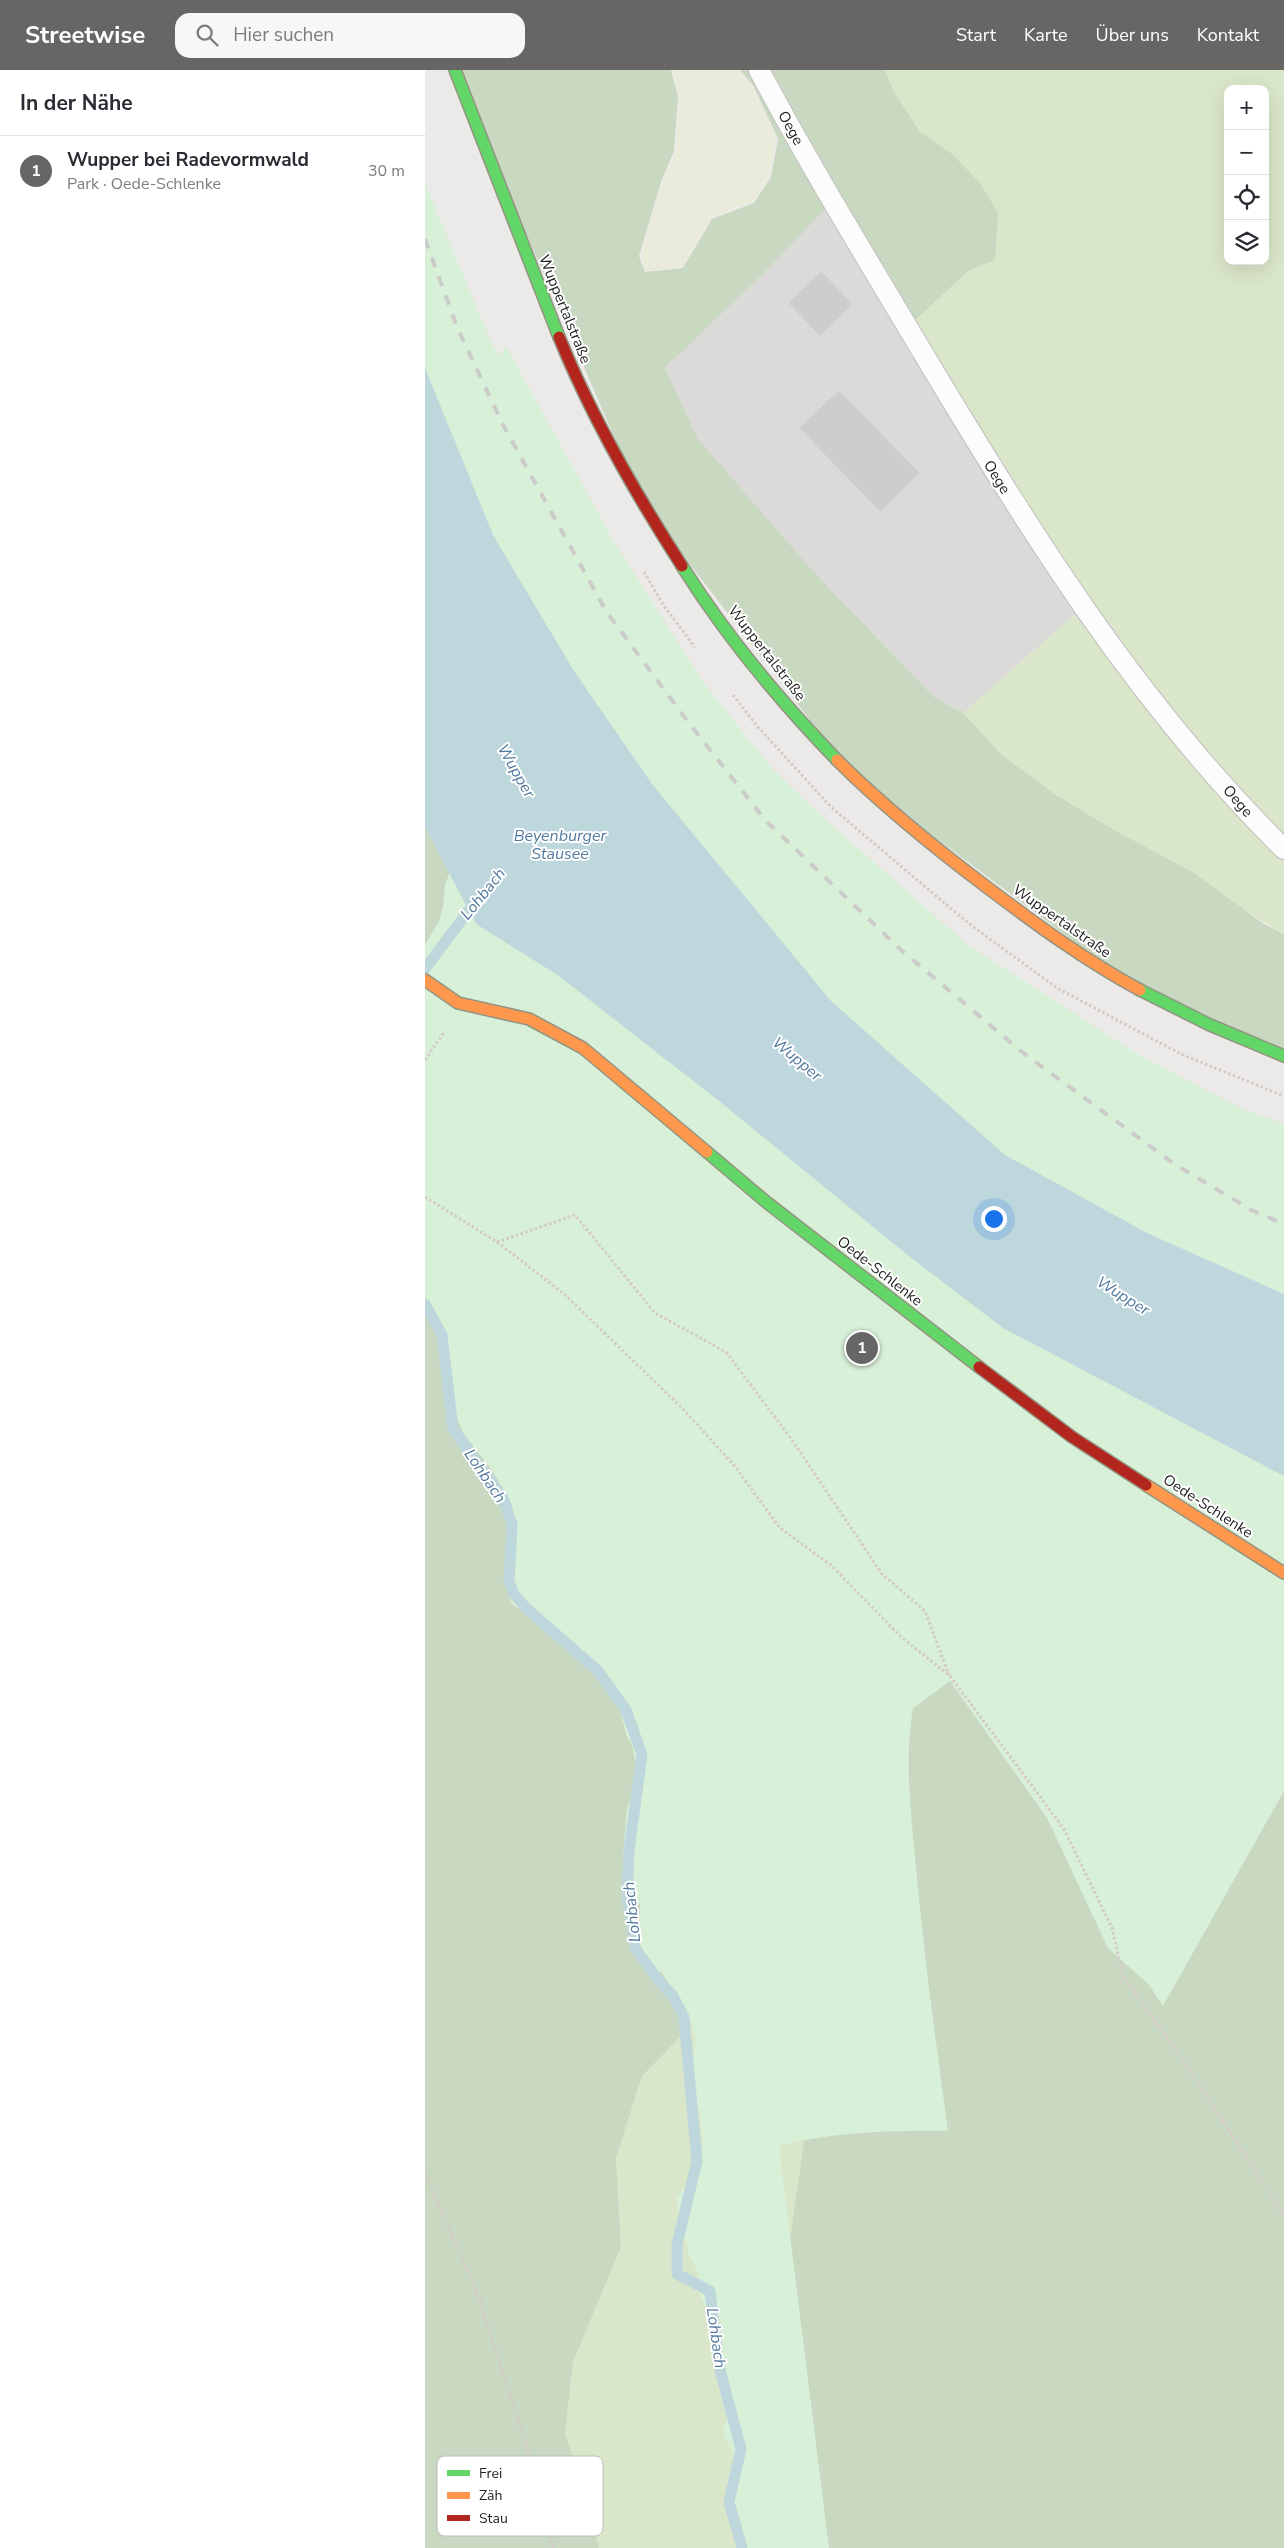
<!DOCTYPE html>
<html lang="de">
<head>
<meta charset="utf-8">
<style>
  :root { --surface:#fff; --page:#f7f7f7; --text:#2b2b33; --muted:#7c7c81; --line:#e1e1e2; --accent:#676665 }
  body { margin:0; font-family:"Nunito Sans",sans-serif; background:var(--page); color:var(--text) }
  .controls { position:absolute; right:15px; top:15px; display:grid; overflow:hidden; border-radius:10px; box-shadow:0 5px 20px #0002 }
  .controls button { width:45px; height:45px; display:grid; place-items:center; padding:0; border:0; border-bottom:1px solid var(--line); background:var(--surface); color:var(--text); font:25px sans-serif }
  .you { position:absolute; left:568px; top:1148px; width:18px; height:18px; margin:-12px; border:4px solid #fff; border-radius:50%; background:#1a73e8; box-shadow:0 0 0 8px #1a73e833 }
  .badge { display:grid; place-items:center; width:32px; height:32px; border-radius:50%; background:var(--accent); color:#fff; font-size:16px; font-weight:700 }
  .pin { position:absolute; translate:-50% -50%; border:2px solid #fff; box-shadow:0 1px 5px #0006 }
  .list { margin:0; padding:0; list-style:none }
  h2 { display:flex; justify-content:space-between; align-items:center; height:65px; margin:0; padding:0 20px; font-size:21px }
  h2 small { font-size:16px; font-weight:400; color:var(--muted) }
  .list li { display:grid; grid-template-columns:32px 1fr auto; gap:15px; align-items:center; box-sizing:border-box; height:70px; padding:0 20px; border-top:1px solid var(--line) }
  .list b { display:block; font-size:19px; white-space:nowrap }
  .list p { margin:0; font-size:16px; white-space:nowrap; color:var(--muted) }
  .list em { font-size:16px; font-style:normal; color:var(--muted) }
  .icon { flex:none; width:28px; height:28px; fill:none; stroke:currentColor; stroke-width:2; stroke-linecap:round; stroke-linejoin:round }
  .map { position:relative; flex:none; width:859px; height:2478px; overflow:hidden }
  header { display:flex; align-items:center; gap:30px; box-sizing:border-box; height:70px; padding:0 25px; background:var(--accent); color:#fff }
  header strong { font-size:24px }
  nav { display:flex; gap:28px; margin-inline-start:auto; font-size:18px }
  .search { width:350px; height:45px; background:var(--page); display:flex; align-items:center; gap:12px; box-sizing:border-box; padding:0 18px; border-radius:15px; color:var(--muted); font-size:19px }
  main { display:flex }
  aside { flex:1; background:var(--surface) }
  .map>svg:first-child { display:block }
  .residential { fill:#dbdad9 }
  .farmland { fill:#ebebdc }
  .grass { fill:#dae6ca; fill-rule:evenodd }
  .forest { fill:#c9d8c0 }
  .park { fill:#d8f0d7 }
  .water { fill:#bed7dc }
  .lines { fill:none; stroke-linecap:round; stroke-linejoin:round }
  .stream { stroke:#bed7dc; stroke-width:11 }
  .building { fill:#cfcdcb; stroke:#cfccc9 }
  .lane-casing { stroke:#c2c1c0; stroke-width:22 }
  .fast-casing { stroke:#939482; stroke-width:14 }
  .slow-casing { stroke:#939482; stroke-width:14 }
  .jam-casing { stroke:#939482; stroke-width:14 }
  .path { stroke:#d5c9c8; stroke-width:3; stroke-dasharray:2.5 2.5; stroke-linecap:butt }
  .lane { stroke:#fcfcfc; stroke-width:20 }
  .fast { stroke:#63d668; stroke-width:11 }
  .slow { stroke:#ff974d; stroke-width:11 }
  .jam { stroke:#b3261e; stroke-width:11 }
  .rail { stroke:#cbcbca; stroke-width:4; stroke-dasharray:10 10; stroke-linecap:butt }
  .labels { text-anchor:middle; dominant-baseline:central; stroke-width:4; stroke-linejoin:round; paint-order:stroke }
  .street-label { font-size:15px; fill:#1f1f1f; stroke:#fff }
  .water-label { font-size:16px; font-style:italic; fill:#527a9d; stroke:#fff }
  .key { fill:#fff; stroke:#bcbcbc; stroke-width:1 }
  .key-label { font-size:14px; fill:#1f1f1f }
</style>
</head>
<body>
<header>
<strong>Streetwise</strong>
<div class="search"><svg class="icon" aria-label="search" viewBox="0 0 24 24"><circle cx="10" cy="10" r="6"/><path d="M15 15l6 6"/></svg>Hier suchen</div>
<nav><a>Start</a><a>Karte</a><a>Über uns</a><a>Kontakt</a></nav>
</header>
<main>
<aside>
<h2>In der Nähe<small></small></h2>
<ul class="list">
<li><span class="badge">1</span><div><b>Wupper bei Radevormwald</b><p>Park · Oede-Schlenke</p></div><em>30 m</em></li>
</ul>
</aside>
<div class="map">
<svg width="859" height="2478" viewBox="0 0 859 2478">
  <rect width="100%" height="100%" fill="#eceae8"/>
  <polygon class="residential" points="407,131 657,538 538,643 509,627 386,499 335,443 273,369 240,298 338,204"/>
  <polygon class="farmland" points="247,0 313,0 328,17 351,68 344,106 328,131 287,147 258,197 220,201 216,185 237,113 251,82 254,27"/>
  <g class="grass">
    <path d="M460,0H859V864L631,725L578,686L538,643L657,538L483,257L543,201L570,190L526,83L495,62L468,20ZM803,19H840V191H803Z"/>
    <polygon points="264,1866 383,2044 377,2478 174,2478 164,2433 140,2363 148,2292 196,2177 191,2088 217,2006 266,1956"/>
  </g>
  <g class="forest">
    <polygon points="30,0 246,0 253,27 249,81 236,112 214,186 220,202 258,198 287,149 329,133 346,107 353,69 329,17 315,0 460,0 468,20 495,62 526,83 555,113 573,143 570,190 543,201 483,257 407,132 338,204 240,298 273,369 386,499 509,627 538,643 578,686 631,725 689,760 769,803 839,854 859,864 859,986 711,918 428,706 218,433"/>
    <polygon points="0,757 51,854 859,1406 859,2478 377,2478 365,2170 383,2044 264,1866 266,1956 217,2006 191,2088 196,2177 148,2292 140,2363 164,2433 174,2478 0,2478"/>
  </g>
  <path class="park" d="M0,113L64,267L74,286L81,276L188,470L278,612L344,695L392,742L543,875L719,988L820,1040L859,1054V1721L738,1936L724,1915L683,1878L622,1748L525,1611L488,1638C479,1691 486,1744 491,1797C499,1886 511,1973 523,2061C466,2060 409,2062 354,2076L404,2478H315L302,2435L311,2397L307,2380L301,2371L298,2360L303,2342L289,2286L296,2252L279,2234L274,2224V2206L264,2184L251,2129L272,2099L278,2075L275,2043L270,2024L266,1996L271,1969L261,1939L237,1903L218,1890L215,1870V1835L202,1812L198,1786L202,1738L211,1717L213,1703L207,1675L201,1664L194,1633L186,1622L127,1563L87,1534L78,1508L90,1455L87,1435L67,1400L38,1363L21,1321L22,1302L10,1254L0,1232V875L14,851L18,837L20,815L59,710L0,624Z"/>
  <polygon class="water" points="0,298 68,465 149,601 227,714 406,931 580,1085 722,1163 859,1224 859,1406 578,1258 485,1187 294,1031 134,906 51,854 0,757"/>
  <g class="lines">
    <g class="stream">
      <polyline points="0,899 53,828"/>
      <polyline points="0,1234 17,1265 28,1359 78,1428 87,1454 84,1511 89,1524 101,1538 173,1601 201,1640 217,1685 204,1780 202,1826 210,1878 233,1910 248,1926 259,1947 272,2091 252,2174 252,2204 285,2221 294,2296 316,2379 304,2432 317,2478"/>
    </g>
  </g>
  <g class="building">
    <polygon points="396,202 427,234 395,265 364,233"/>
    <polygon points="414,321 494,403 455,441 375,358"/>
  </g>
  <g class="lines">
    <g class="lane-casing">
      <path id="lane" d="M334,0C385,96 442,189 498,283C603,459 712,634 859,779"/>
    </g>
    <g class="fast-casing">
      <g id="fast">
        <polyline points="30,0 134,267"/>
        <path d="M257,496C301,566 354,630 412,690"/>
        <polyline points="715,920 785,955 859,986"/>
        <polyline points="282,1082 340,1131 554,1297"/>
      </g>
    </g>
    <g class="slow-casing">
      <g id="slow">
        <path d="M412,690C459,737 510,778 563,818C612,855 661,891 715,920"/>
        <polyline points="0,910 33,933 104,949 158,978 282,1082"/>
        <polyline points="721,1415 859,1503"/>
      </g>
    </g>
    <g class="jam-casing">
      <g id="jam">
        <path d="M134,267C167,348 210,423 257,496"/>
        <polyline points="554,1297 647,1367 721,1415"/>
      </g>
    </g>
    <g class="path">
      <polyline points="219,502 239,536 270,577"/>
      <polyline points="308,625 333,657 406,737 543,853 632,918 758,985 859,1026"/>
      <polyline points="0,990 20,961"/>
      <polyline points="0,1127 72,1172 138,1223 258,1339 308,1394 355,1458 407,1496 476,1567 525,1606 639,1759 687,1858 698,1906 755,1986 859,2145"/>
      <polyline points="72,1172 150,1145 230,1243 301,1282 367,1370 457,1504 500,1541 524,1605"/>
      <polyline points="0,2103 54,2227 120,2436 128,2478"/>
    </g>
    <use href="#lane" class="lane"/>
    <use href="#fast" class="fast"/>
    <use href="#slow" class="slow"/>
    <use href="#jam" class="jam"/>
    <polyline class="rail" points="0,169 32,257 78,355 181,541 260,648 341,751 475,879 597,982 748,1093 826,1140 859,1154"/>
  </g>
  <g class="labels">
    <g class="street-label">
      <text transform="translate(366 58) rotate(61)">Oege</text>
      <text transform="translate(140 239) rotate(68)">Wuppertalstraße</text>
      <text transform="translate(572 407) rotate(58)">Oege</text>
      <text transform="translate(342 583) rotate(52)">Wuppertalstraße</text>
      <text transform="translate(813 731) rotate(49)">Oege</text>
      <text transform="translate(637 851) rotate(35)">Wuppertalstraße</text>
      <text transform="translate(455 1201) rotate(38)">Oede-Schlenke</text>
      <text transform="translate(783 1436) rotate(33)">Oede-Schlenke</text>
    </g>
    <g class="water-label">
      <text transform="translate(91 701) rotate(60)">Wupper</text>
      <text x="135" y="766">Beyenburger<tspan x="135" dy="18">Stausee</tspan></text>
      <text transform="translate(58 824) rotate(-51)">Lohbach</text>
      <text transform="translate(372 989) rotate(40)">Wupper</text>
      <text transform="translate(698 1226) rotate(32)">Wupper</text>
      <text transform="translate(60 1406) rotate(56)">Lohbach</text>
      <text transform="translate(207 1842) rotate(-96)">Lohbach</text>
      <text transform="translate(291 2268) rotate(82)">Lohbach</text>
    </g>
  </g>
  <rect x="12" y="2386" width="166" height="80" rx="8" class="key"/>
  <rect x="22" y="2400" width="23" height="6" fill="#63d668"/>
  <rect x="22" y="2422" width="23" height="7" fill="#ff974d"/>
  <rect x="22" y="2445" width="23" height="6" fill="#b3261e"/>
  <g class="key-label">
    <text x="54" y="2408">Frei</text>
    <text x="54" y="2430">Zäh</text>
    <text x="54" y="2453">Stau</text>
  </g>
</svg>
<div class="controls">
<button>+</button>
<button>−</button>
<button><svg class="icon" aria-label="locate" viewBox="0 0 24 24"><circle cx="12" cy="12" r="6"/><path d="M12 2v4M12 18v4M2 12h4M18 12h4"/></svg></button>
<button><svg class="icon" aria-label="layers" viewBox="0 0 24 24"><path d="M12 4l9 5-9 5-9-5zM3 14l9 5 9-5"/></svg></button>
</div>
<div class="you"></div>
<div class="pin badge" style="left:437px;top:1278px">1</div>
</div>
</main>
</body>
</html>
